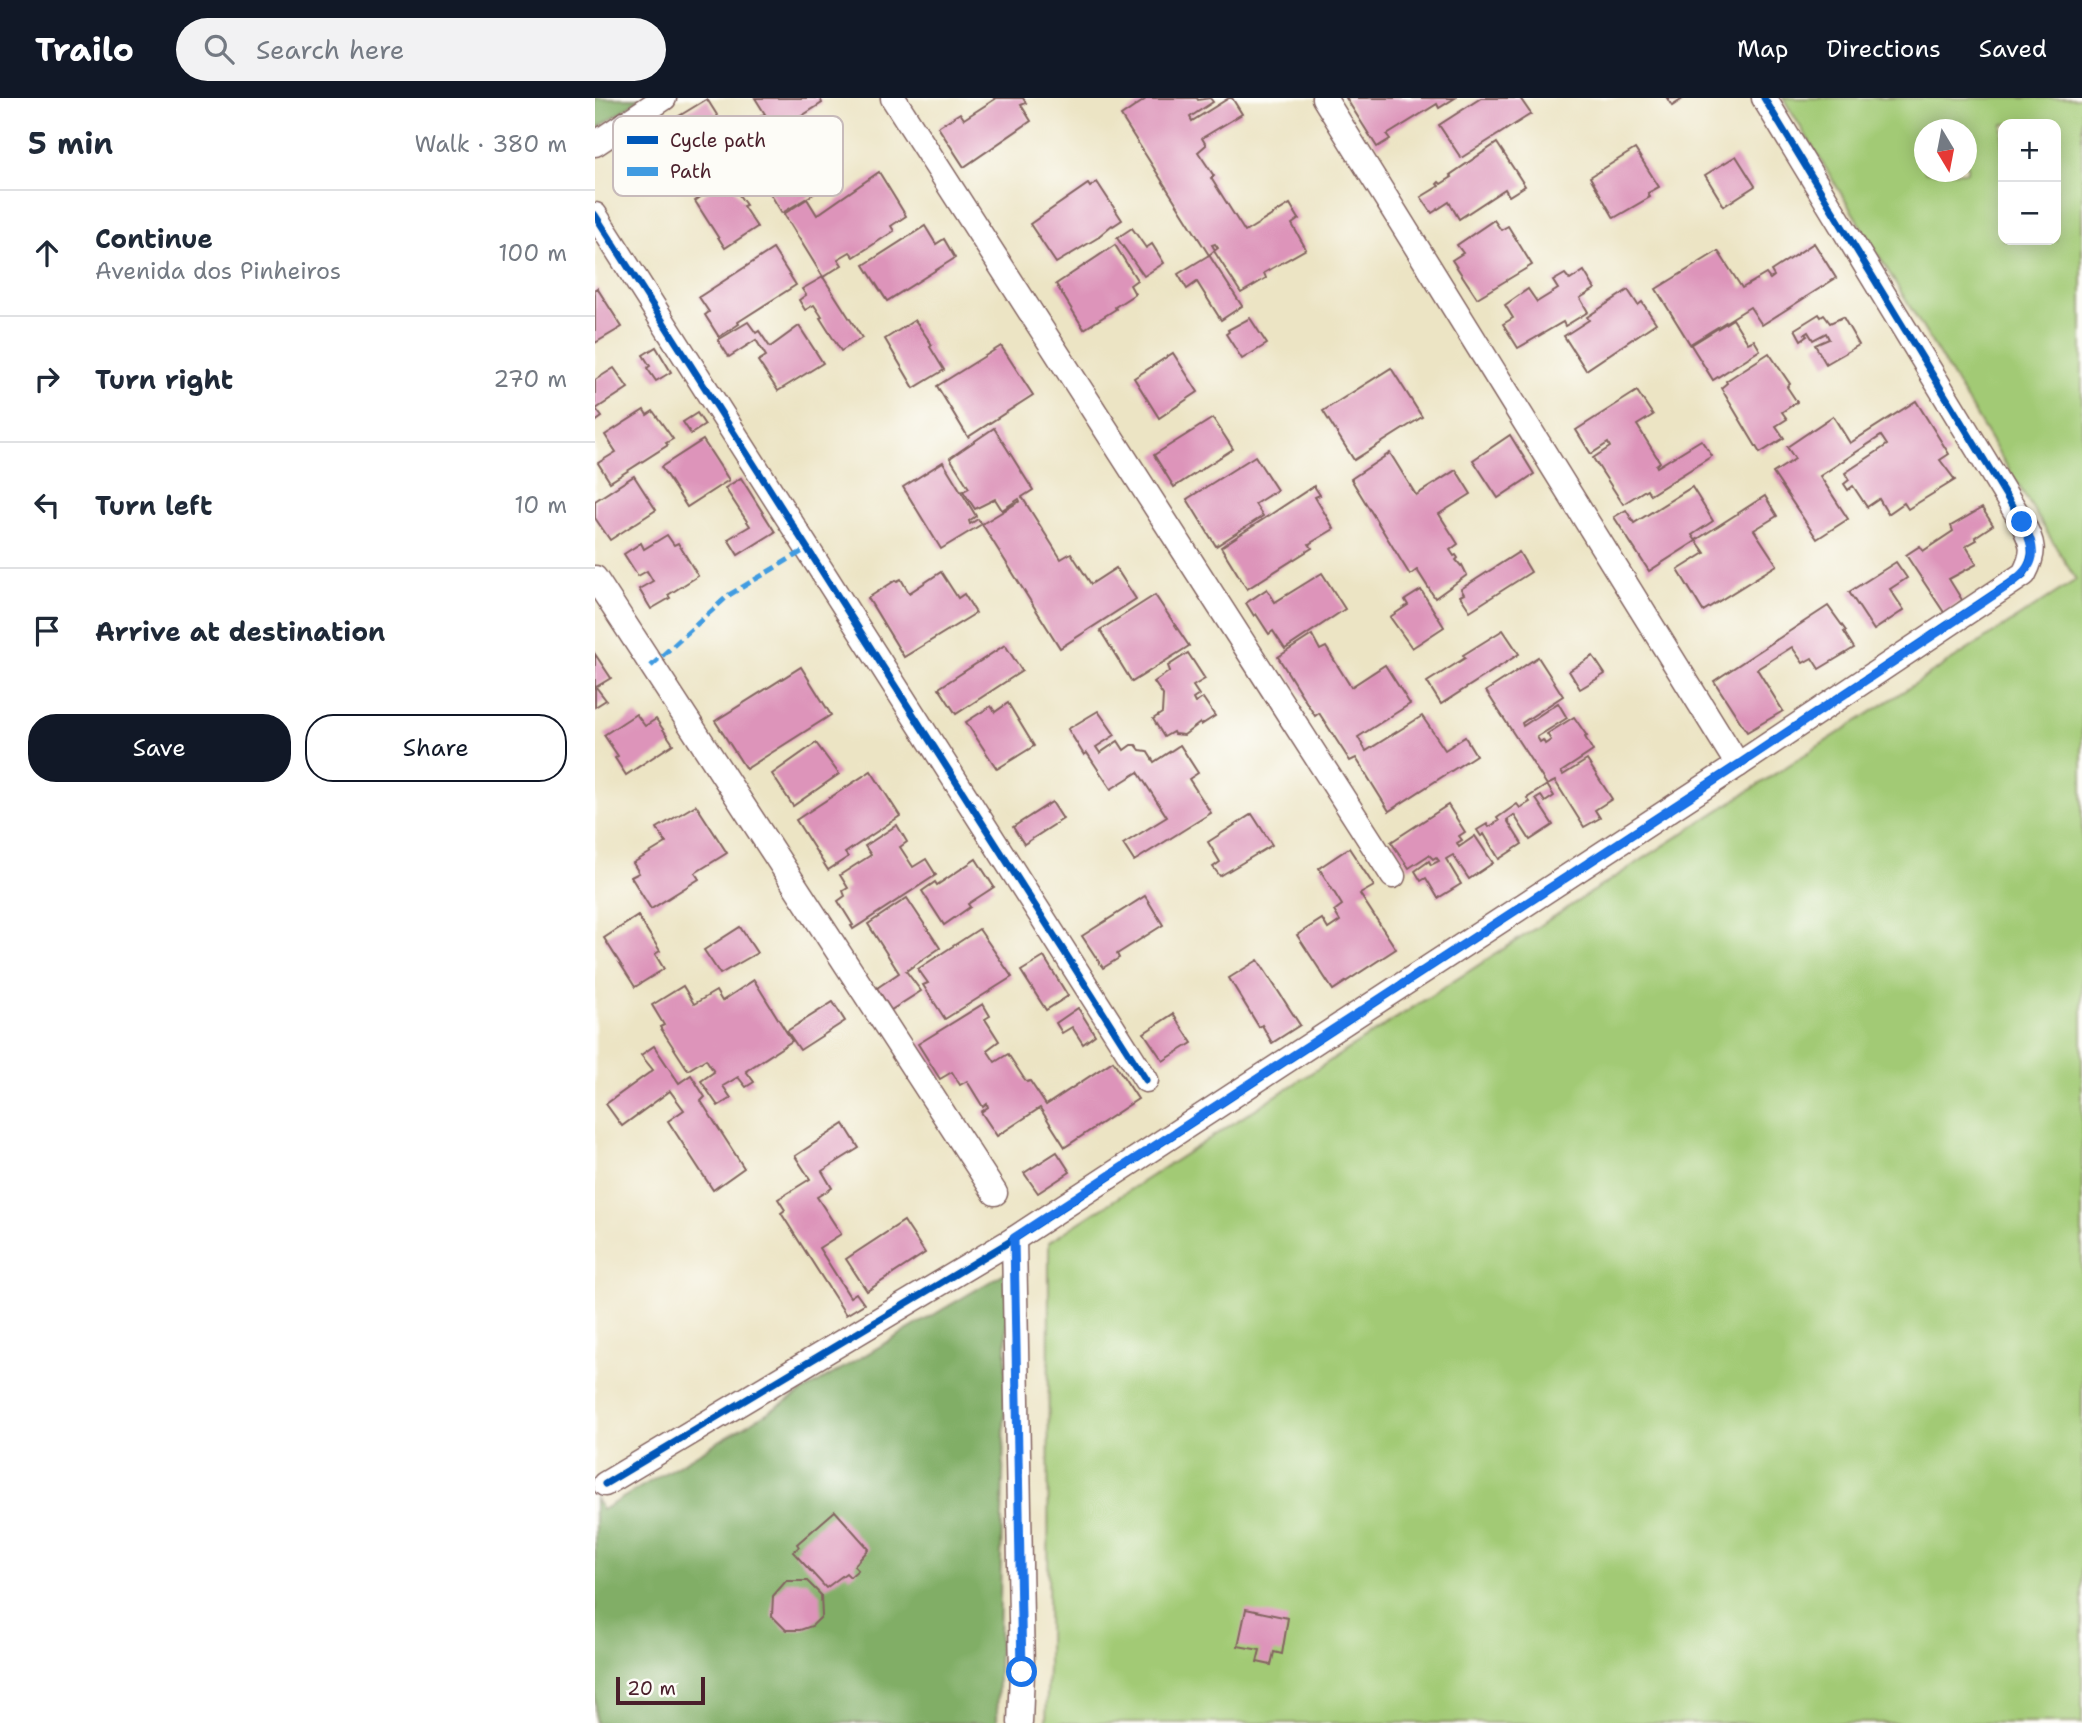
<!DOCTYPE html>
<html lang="en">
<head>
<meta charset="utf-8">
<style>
  :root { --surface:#fff; --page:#f2f2f3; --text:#1f2937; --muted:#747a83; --line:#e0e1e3; --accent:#111827 }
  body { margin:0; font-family:"Shantell Sans",sans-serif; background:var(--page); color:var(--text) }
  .controls { position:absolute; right:21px; top:21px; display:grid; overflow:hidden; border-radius:14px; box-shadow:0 4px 18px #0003 }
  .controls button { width:63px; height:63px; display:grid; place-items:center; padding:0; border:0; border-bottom:2px solid var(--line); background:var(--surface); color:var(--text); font:35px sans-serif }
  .compass { position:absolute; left:1319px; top:21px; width:63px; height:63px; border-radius:50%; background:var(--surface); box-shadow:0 4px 18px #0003; rotate:170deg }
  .scale { position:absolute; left:21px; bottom:18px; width:89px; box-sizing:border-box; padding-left:7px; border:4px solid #4a1f2b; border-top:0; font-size:19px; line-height:24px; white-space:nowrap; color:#4a1f2b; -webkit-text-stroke:5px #fdfcf7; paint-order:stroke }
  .stop { position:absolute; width:21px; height:21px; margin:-16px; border:5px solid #1a73e8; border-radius:50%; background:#fff }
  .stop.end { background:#1a73e8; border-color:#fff; box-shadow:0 2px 7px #0008 }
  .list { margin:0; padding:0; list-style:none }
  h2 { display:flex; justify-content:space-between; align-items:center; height:91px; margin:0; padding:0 28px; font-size:30px }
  h2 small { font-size:23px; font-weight:400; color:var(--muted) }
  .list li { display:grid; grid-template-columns:46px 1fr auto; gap:21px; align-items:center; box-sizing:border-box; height:126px; padding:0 28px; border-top:2px solid var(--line) }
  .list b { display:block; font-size:26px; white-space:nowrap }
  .list p { margin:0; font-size:23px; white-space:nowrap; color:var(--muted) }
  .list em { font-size:23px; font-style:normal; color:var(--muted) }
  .actions { display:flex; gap:14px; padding:21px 28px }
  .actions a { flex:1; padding:16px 0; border:2px solid var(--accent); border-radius:28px; text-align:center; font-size:24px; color:var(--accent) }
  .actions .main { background:var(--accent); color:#fff }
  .icon { flex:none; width:38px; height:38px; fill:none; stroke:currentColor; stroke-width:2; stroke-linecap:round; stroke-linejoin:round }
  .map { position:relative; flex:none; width:1487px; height:1625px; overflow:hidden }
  header { display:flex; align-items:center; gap:42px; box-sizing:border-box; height:98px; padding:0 35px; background:var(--accent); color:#fff }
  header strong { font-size:33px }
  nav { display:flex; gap:38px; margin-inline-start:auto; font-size:24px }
  .search { width:490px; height:63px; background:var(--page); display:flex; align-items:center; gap:18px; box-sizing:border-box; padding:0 24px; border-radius:38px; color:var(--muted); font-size:26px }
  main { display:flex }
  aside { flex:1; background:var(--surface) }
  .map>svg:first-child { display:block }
  .green { fill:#a2ca75; stroke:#767450; stroke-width:2; fill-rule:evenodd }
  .forest { fill:#81ae66; stroke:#666648; stroke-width:2 }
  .building { fill:#dd94ba }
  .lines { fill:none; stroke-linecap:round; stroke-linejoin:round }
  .street-casing { stroke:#836461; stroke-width:27 }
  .street { stroke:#fff; stroke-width:24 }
  .quiet { stroke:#409be1; stroke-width:5; stroke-dasharray:10 5; stroke-linecap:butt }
  .cycleway-casing { stroke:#fdfcf7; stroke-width:11 }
  .cycleway { stroke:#0057b8; stroke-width:7 }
  .route { stroke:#1a73e8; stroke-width:9 }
  .key { fill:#fdfcf7; stroke:#c7baba; stroke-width:2 }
  .key-label { font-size:19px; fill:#4a1f2b }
</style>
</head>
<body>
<header>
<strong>Trailo</strong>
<div class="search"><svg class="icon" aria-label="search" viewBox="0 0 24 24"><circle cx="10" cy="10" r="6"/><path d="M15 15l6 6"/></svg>Search here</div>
<nav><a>Map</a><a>Directions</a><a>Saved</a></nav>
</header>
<main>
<aside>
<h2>5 min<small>Walk · 380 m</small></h2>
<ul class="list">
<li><svg class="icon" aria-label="ahead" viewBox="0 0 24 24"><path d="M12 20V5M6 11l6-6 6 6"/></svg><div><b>Continue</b><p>Avenida dos Pinheiros</p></div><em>100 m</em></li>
<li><svg class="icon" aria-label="right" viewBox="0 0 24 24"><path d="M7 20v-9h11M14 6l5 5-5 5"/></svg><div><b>Turn right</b></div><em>270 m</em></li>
<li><svg class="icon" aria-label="left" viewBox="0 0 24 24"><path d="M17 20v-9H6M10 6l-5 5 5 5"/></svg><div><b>Turn left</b></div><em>10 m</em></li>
<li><svg class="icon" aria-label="arrive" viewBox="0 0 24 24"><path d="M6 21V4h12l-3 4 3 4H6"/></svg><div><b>Arrive at destination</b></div></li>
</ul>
<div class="actions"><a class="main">Save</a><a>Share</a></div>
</aside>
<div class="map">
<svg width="1487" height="1625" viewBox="0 0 1487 1625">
  <rect width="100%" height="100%" fill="#fdfcf7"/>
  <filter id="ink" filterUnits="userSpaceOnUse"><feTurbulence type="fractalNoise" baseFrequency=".0143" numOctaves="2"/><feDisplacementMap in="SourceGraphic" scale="14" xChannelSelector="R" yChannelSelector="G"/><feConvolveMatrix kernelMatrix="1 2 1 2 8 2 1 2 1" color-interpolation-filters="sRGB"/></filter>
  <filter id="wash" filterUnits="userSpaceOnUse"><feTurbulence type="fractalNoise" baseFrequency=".00686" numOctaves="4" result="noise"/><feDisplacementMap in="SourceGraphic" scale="28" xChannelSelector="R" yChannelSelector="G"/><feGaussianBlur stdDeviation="1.57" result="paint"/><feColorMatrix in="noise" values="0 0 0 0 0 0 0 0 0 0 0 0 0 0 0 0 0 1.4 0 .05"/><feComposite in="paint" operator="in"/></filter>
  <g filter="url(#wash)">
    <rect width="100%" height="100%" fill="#ece4c4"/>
    <path class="green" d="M1188,0H1487V1625H451L453,1568L454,1144L1481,482ZM1408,26H1461V142H1408ZM1330,32H1372V74H1330Z"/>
    <g class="forest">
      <polygon points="0,0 45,0 0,32"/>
      <polygon points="413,1173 402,1625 0,1625 0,1400 7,1412"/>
    </g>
    <g id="blocks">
      <g class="building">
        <polygon points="160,0 225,0 227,5 202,21 240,83 187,115 150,54 177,37 166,18 170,16"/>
        <polygon points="399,0 428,0 431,5 426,7 436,23 369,69 343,29 365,15 369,21 400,1"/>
        <polygon points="551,0 602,0 603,2 615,0 618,4 595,19 597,23 634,0 637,0 647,16 607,40 611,47 603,54 619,78 616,80 650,134 695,106 704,121 697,126 711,151 669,175 671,180 646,195 619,153 623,150 620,146 617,147 620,152 614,157 526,18 551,1"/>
        <polygon points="751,0 860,0 844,10 842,6 792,37 795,41 782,49"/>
        <polygon points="886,0 925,0 936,16 866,60 844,27"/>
        <polygon points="1072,0 1089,0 1077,8"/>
        <polygon points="112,1 144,52 98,79 101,84 92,90 82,73 56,88 39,61 65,45 67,49 75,43 66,29"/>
        <polygon points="902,45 930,88 914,98 910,91 864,121 854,104 837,115 826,99 844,88 842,86 844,84 846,86 857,79 855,77"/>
        <polygon points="1040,51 1064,89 1053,95 1055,99 1019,120 995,79"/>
        <polygon points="1141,58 1160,88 1129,108 1110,77"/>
        <polygon points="284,74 311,118 296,128 299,133 259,159 255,154 243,161 247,167 228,179 189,116 212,101 222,117"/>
        <polygon points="132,80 151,107 148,108 162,129 130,150 100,103"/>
        <polygon points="502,84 527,122 518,128 517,127 504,138 504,139 461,165 435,126 493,86 495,89"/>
        <polygon points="899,122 906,132 913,128 937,167 882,200 857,162 868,155 862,147"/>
        <polygon points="330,128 341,146 349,141 360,160 292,203 269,167"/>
        <polygon points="537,130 551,150 557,146 569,165 549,178 522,140"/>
        <polygon points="1219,145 1241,180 1167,227 1155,209 1095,246 1061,191 1123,153 1147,190 1171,176 1175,181 1179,178 1176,173"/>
        <polygon points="520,147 542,182 535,187 540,196 520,209 521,211 489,231 461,186"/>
        <polygon points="178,151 201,187 143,224 144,226 124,239 110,217 114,214 104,199"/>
        <polygon points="614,157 647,208 626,222 602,184 592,191 583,176"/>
        <polygon points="989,173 1000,191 985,200 993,214 970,228 968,224 923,250 908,226 918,220 910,207 933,191 942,204 963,191 958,183 970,176 975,182"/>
        <polygon points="228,179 267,240 246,253 225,220 227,219 219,207 210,212 204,202 211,197 207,191"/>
        <polygon points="2,190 27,229 0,245 0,191"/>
        <polygon points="1033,192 1043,207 1047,204 1061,225 991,272 969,238 994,222 992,219"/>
        <polygon points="1224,216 1226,219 1229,217 1235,225 1248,219 1264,247 1231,266 1220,247 1234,241 1231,235 1218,242 1213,234 1210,236 1212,238 1206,242 1200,231"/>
        <polygon points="655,220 672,246 647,261 631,236 634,234 633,232"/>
        <polygon points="1138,221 1153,245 1159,242 1165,252 1118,282 1096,247"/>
        <polygon points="320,222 337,247 335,249 349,272 319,290 290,241"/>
        <polygon points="153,224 161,235 164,233 175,249 204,228 228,265 183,293 163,263 171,258 161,242 134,259 123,242"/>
        <polygon points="406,248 438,297 373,339 342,288"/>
        <polygon points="61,249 76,274 61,283 52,270 55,268 48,257"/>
        <polygon points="578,255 603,294 564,320 539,280"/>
        <polygon points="1174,255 1195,286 1192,289 1202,304 1187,314 1192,321 1181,328 1189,340 1165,355 1126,290 1132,285 1131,283"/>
        <polygon points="19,270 33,290 1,311 7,319 0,324 0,282"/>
        <polygon points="796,270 827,319 759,362 728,313"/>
        <polygon points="1042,293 1058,317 1042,327 1065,364 1061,367 1062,369 1106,342 1117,358 1055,397 1052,391 1028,406 998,360 1015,349 1013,345 996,356 981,332"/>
        <polygon points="1321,303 1354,356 1345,362 1360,382 1313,411 1309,405 1293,416 1284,401 1272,409 1258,388 1253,392 1249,386 1254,382 1250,375 1292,347 1286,338 1225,378 1253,421 1222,441 1178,375 1200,361 1192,349 1238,318 1255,345"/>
        <polygon points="49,312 52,317 58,313 78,341 71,345 73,347 15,384 3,365 21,354 10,337"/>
        <polygon points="102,315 110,327 96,336 88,324"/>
        <polygon points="618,320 638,351 579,389 559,357"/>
        <polygon points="399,330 438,392 427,399 466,461 476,455 496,486 521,470 541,501 465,550 387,426 425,403 424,401 407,412 400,401 380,411 368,393 374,390 355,360"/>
        <polygon points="915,337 939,376 903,400 878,362"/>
        <polygon points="108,342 134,382 92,409 66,369"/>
        <polygon points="795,355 821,397 861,372 876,396 844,416 863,446 855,452 859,458 861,457 863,460 861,462 866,468 867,467 872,477 840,500 822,472 815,477 756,381"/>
        <polygon points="660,358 682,392 660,406 668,418 621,448 592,401"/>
        <polygon points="348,364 381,418 374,423 375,426 383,421 387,426 346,451 308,389"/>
        <polygon points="39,378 61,412 15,442 0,420 0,403"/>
        <polygon points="146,380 180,434 143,457 133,441 155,428 130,390"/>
        <polygon points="719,388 725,397 720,399 739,431 714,446 717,450 652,491 626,449"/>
        <polygon points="1097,389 1118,423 1097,437 1101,443 1054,473 1019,419 1031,412 1039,425"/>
        <polygon points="1170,398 1182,418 1159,432 1182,467 1108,513 1083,472 1110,455 1101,442"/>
        <polygon points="1387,410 1398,427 1380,439 1382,442 1371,448 1382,466 1354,481 1367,502 1350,516 1311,457 1325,448 1328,453 1358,433 1356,428"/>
        <polygon points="72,437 79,447 83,445 103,478 73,497 75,500 56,511 44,491 58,483 52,473 43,478 29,456 46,445 49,451"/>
        <polygon points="924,454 936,474 875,513 865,498 869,496 866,491"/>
        <polygon points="1301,464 1312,480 1295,491 1309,512 1279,532 1254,494"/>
        <polygon points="346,474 363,500 369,496 381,515 309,559 273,500 301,482 302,483 306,481 314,495"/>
        <polygon points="727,475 750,511 690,551 678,533 674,536 661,516 659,518 651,505 672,491 680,504"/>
        <polygon points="826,492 849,529 817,550 795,519 813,507 810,502"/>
        <polygon points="560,497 594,548 537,584 505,532"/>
        <polygon points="1233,508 1251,533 1249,534 1259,550 1224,571 1217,560 1208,565 1197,549 1162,571 1188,613 1152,634 1119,583"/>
        <polygon points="908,532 924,556 846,606 832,584 870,560 868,557"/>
        <polygon points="717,537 725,552 731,549 756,589 790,567 815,606 763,639 771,653 827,618 850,652 870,639 881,657 794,713 761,660 755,663 724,615 720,618 683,559"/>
        <polygon points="410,547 427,573 361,616 344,590"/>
        <polygon points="593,555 610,581 598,588 604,597 598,601 600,605 608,600 620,618 606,627 605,625 589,637 579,636 578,634 569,639 558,621 567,615 568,597 559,584 575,573 573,568"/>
        <polygon points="0,556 16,580 1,589 11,602 0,609"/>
        <polygon points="998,558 1010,576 985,591 974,573"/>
        <polygon points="943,559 968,598 927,625 928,628 963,605 972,620 942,639 945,644 948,642 950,646 956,642 952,636 979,619 992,638 990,639 998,653 966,674 968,677 992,662 1017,701 1000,712 1005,720 989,729 960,683 952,687 959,698 950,704 946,698 941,701 958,727 935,742 919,717 912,722 927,746 904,761 889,736 886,738 882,732 892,726 894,729 904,723 902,720 922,706 925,710 935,704 932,700 952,687 891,593"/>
        <polygon points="206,569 236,617 151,671 120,623"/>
        <polygon points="413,605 439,648 402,671 371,624 396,608 400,614"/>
        <polygon points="503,613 520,637 501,649 505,655 523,643 529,652 536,647 541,647 545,652 552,653 559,664 585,647 603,675 594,681 616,715 539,763 528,746 572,719 543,674 516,691 492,655 489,657 473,631"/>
        <polygon points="41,616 50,628 61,621 78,646 31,677 20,660 23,658 9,637"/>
        <polygon points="221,645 244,676 198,708 177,676"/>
        <polygon points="276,673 305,718 250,755 253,759 233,772 201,722"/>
        <polygon points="457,704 468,721 429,746 418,729"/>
        <polygon points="101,707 132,755 100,775 104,781 56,811 36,779 44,775 38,765 71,745 62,730"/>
        <polygon points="853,707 870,734 864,738 867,742 862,745 864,749 880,738 898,765 874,781 858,757 851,761 866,786 843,800 831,780 826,783 820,773 834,763 836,767 844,763 841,759 838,761 834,757 814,770 796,744"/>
        <polygon points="657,716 677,747 625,778 618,769 625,764 613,744"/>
        <polygon points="302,727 312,744 305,749 318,769 331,761 341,777 258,831 256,828 258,827 243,803 250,798 248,793 253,790 245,777 276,757 270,748"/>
        <polygon points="754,750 779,788 765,796 801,851 738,892 702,837 727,821 733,831 745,823 739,813 747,807 724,770"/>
        <polygon points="381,761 399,789 373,806 375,809 349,827 327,793 340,784 342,787"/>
        <polygon points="550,798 568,827 522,856 524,860 508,870 487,838"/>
        <polygon points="312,800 345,850 311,873 326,893 296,912 282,890 304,875 273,826"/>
        <polygon points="43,818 65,853 60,856 69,871 40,889 9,840"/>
        <polygon points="145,829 162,855 125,876 109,852"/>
        <polygon points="384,831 417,879 350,921 328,887 333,885 323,871"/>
        <polygon points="449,859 473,898 451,912 426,873"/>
        <polygon points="663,862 705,927 677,945 667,927 664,929 634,880"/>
        <polygon points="159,882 197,943 151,973 159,984 151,989 143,979 128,988 136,1000 123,1008 106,983 119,974 111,961 93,972 65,929 69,927 57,907 88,888 99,906 121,893 127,903"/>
        <polygon points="238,904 250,923 205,952 192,933"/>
        <polygon points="388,906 395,918 390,921 404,943 392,952 400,964 413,956 428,979 432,984 435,983 451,1007 518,963 543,1001 470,1049 445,1010 402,1038 386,1014 393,1009 392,1006 388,1009 372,983 365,987 357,974 345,981 323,946"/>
        <polygon points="483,910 500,937 488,946 477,929 467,935 461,925"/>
        <polygon points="578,916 597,945 568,963 549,935"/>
        <polygon points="59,948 84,985 96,977 110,999 106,1003 149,1070 118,1092 73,1023 89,1012 75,993 27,1028 11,1006 58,972 46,957"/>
        <polygon points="249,1026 264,1050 227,1073 237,1090 222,1099 246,1136 224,1150 255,1199 261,1195 269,1206 251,1217 186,1115 190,1112 183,1101 215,1081 200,1058"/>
        <polygon points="462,1054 475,1074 443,1095 429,1075"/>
        <polygon points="309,1123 330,1155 272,1193 251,1161"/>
        <polygon points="240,1413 274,1451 259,1468 263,1472 255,1479 251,1475 231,1490 198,1454 204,1449 202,1446"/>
        <polygon points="191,1483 212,1483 226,1497 227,1518 217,1528 205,1532 191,1532 177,1518 178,1498"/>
        <polygon points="651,1511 693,1520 687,1556 679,1554 676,1567 662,1564 665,1552 643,1548"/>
      </g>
    </g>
  </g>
  <g filter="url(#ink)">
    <use href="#blocks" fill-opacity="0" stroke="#836461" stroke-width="2"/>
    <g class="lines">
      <g class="street-casing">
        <g id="street">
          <polyline points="298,0 798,778"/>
          <polyline points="729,0 1143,667"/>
          <polyline points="0,46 69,0"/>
          <polyline points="0,117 551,982"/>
          <polyline points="0,480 400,1095"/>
          <polyline points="419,1141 427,1574 425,1625"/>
          <path d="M10,1386L419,1141L1143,667L1429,476C1441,453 1438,446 1427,424L1169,0"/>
        </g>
      </g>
      <use href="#street" class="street"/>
      <polyline class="quiet" points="56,568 134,497 213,450"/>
      <g class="cycleway-casing">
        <g id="cycleway">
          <polyline points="0,117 551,982"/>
          <path d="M10,1386L419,1141L1143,667L1429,476C1441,453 1438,446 1427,424L1169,0"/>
        </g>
      </g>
      <use href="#cycleway" class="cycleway"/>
    </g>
  </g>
  <g class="lines" filter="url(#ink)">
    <path class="route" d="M427,1574L419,1140L1143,667L1415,486C1443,466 1442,453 1427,424"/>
  </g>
  <rect x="18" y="18" width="230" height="80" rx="10" class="key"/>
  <rect x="32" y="38" width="31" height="8" fill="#0057b8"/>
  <rect x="32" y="69" width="31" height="9" fill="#409be1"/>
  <g class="key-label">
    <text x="75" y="49">Cycle path</text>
    <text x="75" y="80">Path</text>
  </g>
</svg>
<div class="controls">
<button>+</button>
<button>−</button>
</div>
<svg class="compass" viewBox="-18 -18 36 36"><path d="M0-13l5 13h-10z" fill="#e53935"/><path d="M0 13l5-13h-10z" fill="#747a83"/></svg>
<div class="scale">20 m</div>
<div class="stop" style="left:427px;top:1574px"></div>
<div class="stop end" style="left:1427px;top:424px"></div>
</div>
</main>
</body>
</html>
